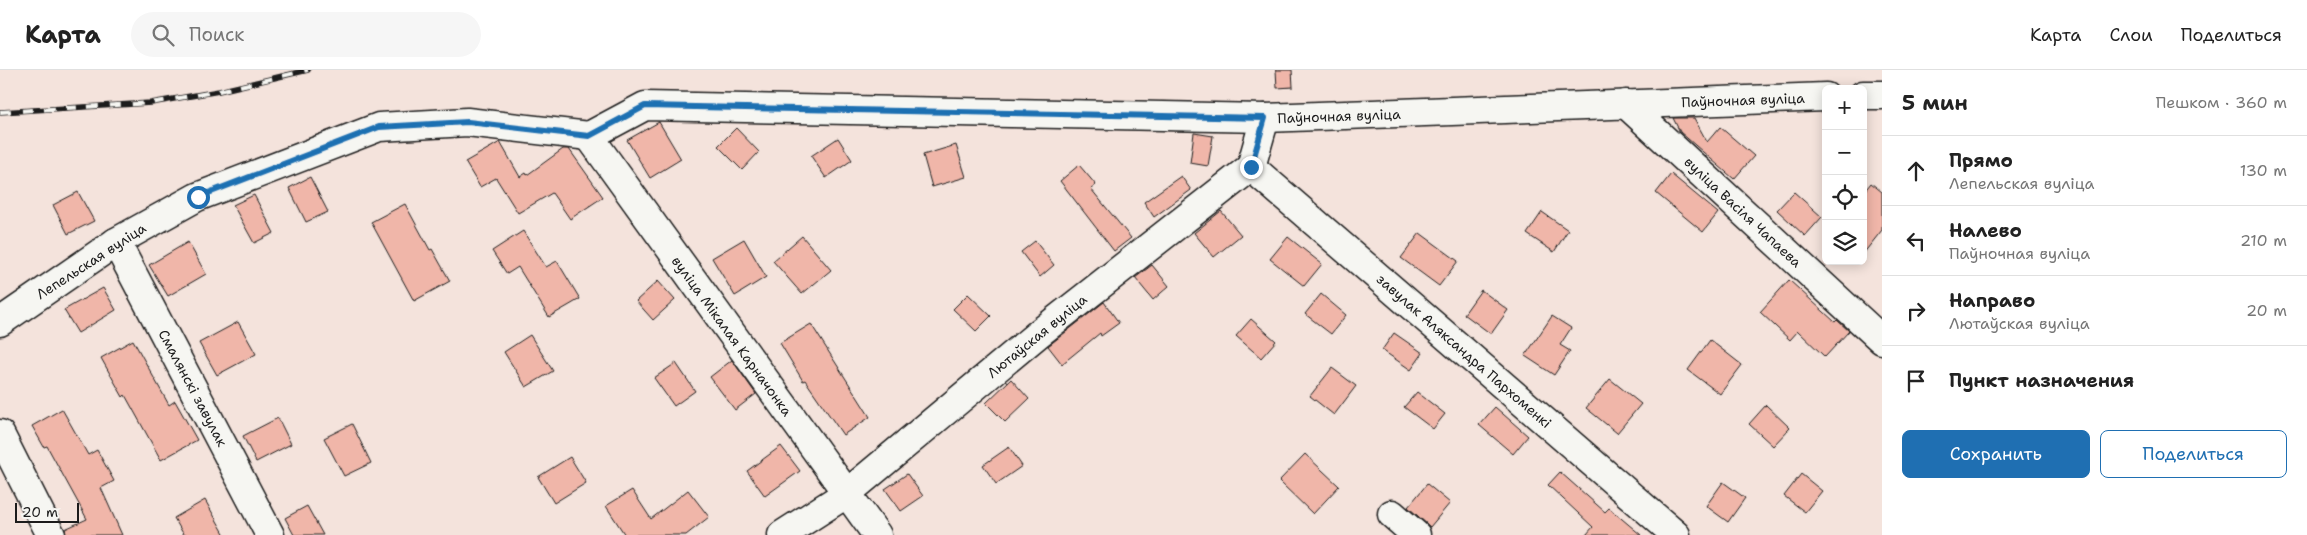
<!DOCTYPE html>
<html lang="ru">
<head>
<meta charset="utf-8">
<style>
  :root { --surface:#fff; --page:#f6f6f6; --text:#222; --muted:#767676; --line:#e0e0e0; --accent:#1f6fb2 }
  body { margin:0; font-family:"Shantell Sans",sans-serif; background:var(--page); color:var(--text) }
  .controls { position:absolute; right:15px; top:15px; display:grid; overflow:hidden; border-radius:8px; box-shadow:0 2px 12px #0003 }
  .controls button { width:45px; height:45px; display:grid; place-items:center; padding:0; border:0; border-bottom:1px solid var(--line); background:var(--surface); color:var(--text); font:25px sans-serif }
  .scale { position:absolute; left:15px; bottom:12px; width:64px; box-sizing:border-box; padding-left:5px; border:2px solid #1c1c1c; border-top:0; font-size:14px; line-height:18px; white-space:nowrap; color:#1c1c1c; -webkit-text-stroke:4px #f6f6f2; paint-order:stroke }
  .stop { position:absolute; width:15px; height:15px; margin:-11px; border:4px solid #1f6fb2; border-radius:50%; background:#fff }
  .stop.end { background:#1f6fb2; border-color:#fff; box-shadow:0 1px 5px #0008 }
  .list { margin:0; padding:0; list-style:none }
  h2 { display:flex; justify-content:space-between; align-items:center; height:65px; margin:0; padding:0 20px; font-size:21px }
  h2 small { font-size:16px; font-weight:400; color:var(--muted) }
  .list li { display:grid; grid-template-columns:32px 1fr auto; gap:15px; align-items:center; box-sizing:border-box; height:70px; padding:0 20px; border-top:1px solid var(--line) }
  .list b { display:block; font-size:19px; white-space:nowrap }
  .list p { margin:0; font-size:16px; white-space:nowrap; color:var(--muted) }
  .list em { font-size:16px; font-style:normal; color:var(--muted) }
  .actions { display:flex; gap:10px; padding:15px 20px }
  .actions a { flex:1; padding:11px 0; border:1px solid var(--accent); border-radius:8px; text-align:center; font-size:18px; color:var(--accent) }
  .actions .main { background:var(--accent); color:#fff }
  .icon { flex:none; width:28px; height:28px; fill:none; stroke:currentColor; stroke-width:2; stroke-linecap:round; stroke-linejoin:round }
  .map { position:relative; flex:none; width:1882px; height:465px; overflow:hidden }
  header { display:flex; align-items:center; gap:30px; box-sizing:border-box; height:70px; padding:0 25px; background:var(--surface); border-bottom:1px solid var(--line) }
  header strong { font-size:24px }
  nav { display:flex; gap:28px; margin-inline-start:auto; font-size:18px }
  .search { width:350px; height:45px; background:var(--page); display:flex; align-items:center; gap:12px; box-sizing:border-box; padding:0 18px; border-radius:28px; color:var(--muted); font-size:19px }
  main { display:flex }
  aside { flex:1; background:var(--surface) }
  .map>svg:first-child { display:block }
  .building { fill:#f0b6a9; stroke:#1c1c1c }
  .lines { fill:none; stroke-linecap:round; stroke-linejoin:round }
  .minor-casing { stroke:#1c1c1c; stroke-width:31 }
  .minor { stroke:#f6f6f2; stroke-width:28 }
  .rail-casing { stroke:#1c1c1c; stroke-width:5.5 }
  .rail { stroke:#f6f6f2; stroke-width:4; stroke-dasharray:11; stroke-linecap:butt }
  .route { stroke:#1f6fb2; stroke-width:6 }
  .labels { text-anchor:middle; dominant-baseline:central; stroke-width:4; stroke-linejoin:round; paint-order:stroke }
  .street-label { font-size:14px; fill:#1c1c1c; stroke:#f6f6f2 }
</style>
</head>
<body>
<header>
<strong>Карта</strong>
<div class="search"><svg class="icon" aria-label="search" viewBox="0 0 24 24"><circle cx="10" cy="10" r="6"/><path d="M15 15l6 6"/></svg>Поиск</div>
<nav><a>Карта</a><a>Слои</a><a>Поделиться</a></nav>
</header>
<main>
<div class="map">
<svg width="1882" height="465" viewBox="0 0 1882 465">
  <rect width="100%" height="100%" fill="#f4e3dc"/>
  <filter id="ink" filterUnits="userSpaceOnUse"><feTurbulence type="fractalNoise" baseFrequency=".02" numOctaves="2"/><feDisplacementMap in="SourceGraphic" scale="10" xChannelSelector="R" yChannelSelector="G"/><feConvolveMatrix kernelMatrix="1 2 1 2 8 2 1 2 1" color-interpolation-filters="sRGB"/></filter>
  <g filter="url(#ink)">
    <g class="building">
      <polygon points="1276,0 1292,0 1293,17 1277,18"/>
      <polygon points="1673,48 1694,48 1707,72 1720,57 1754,86 1734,109 1680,62"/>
      <polygon points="659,52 681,89 650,108 627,70"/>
      <polygon points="736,58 759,82 742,100 718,76"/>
      <polygon points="1194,63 1213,66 1208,96 1190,93"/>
      <polygon points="838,68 852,90 826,108 811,86"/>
      <polygon points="500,72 520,107 526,103 527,105 563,79 569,79 603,127 570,149 552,123 518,143 496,108 480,117 465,92"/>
      <polygon points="956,75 966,107 932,117 923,85"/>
      <polygon points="1079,95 1096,115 1091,119 1131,168 1114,181 1060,111"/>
      <polygon points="1671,104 1718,143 1703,162 1656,123"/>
      <polygon points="1181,106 1191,120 1154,147 1144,132"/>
      <polygon points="310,107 328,142 306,152 289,118"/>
      <polygon points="1871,113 1882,122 1882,160 1863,184 1863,123"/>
      <polygon points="78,122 94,151 68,164 53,135"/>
      <polygon points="1794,122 1822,147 1805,166 1777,140"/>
      <polygon points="254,125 274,163 254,173 233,135"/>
      <polygon points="405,134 430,180 432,179 450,211 414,231 371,152"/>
      <polygon points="1221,141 1241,165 1214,187 1194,163"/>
      <polygon points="1542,142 1568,160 1554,182 1527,164"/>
      <polygon points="523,161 546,197 557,191 580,229 549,247 518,197 507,204 492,181"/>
      <polygon points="1420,163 1458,191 1439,216 1401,188"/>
      <polygon points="802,166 831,200 802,224 773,191"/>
      <polygon points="1288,167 1322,194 1304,216 1270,189"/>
      <polygon points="744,169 766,207 735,226 712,188"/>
      <polygon points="1035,171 1054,195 1040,207 1021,182"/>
      <polygon points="188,172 206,204 168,226 149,195"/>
      <polygon points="1152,195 1169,216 1153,230 1135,208"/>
      <polygon points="1789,210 1835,252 1837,250 1849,261 1825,287 1798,261 1790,270 1760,242"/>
      <polygon points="658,211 675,230 653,250 636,231"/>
      <polygon points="103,218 116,240 78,263 64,240"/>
      <polygon points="1481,220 1508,240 1491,264 1464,244"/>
      <polygon points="968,224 991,246 976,261 953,239"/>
      <polygon points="1321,224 1346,245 1331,264 1305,244"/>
      <polygon points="1104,232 1119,253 1101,266 1100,263 1062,294 1048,276"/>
      <polygon points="1552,246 1571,258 1560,275 1570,281 1554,305 1525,286"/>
      <polygon points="1251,249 1276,271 1261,288 1236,266"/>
      <polygon points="238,252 256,284 217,305 199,273"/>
      <polygon points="811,254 870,347 843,365 805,310 803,311 780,273"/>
      <polygon points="1394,263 1423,283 1411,300 1382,280"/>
      <polygon points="530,265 553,301 526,317 504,282"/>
      <polygon points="133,270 169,335 175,331 197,370 161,390 125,325 123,327 101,288"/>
      <polygon points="1710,270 1742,295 1720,324 1688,300"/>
      <polygon points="732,290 756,324 735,340 710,307"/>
      <polygon points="676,293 695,321 674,336 654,308"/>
      <polygon points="1332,298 1356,316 1334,345 1310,326"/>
      <polygon points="1011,309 1029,329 1005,352 986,333"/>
      <polygon points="1610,309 1641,334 1617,363 1586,338"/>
      <polygon points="1417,322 1445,344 1433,359 1404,337"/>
      <polygon points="1766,335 1790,358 1773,376 1749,354"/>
      <polygon points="1495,337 1528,366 1513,384 1479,355"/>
      <polygon points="62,339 88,385 97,380 114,411 101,418 122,465 66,465 65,459 87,449 47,376 44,377 32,356"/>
      <polygon points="278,348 291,374 256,392 243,366"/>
      <polygon points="352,354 371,393 344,406 324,368"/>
      <polygon points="781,376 800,401 765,426 747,401"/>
      <polygon points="1009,377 1022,396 996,414 983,395"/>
      <polygon points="1305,384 1339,416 1313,444 1279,411"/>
      <polygon points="570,387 586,413 554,433 538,407"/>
      <polygon points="1560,402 1605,442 1609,438 1641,465 1586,465 1593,457 1548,415"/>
      <polygon points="907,404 923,426 901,441 885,419"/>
      <polygon points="1801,404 1822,421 1805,442 1784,426"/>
      <polygon points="1723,412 1745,428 1728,452 1706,436"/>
      <polygon points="1427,414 1450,433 1430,457 1408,437"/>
      <polygon points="632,420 651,449 688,420 709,447 686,465 625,465 606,436"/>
      <polygon points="205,430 225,465 184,465 174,448"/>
      <polygon points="307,436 323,465 294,465 285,448"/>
    </g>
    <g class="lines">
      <g class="minor-casing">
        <g id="minor">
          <polyline points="1863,25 1882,25"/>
          <polyline points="1626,34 1882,270"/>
          <polyline points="589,66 645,36 1265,48 1826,27"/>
          <polyline points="589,66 877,465"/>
          <polyline points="1251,97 1676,465"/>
          <polyline points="116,172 270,465"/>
          <polyline points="0,252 116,172 197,127 379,57 467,52 589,66"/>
          <polyline points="0,364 51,465"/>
          <polyline points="1392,444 1416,465"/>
          <polyline points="782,465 846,424 1038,264 1251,97 1265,48"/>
        </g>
      </g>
      <use href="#minor" class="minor"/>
      <g class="rail-casing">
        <polyline id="rail" points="0,42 151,33 219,21 308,0"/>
      </g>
      <use href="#rail" class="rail"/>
    </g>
  </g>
  <g class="lines" filter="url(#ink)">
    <polyline class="route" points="198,127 379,57 468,52 589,66 645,36 1265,48 1251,97"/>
  </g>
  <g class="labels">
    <g class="street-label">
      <text transform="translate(1743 30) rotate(-2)">Паўночная вуліца</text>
      <text transform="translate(1339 46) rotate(-2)">Паўночная вуліца</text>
      <text transform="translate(1743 142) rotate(43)">вуліца Васіля Чапаева</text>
      <text transform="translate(91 191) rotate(-33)">Лепельская вуліца</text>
      <text transform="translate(732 266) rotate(54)">вуліца Мікалая Карначонка</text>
      <text transform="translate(1037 266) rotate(-39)">Лютаўская вуліца</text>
      <text transform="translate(1464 281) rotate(41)">завулак Аляксандра Пархоменкі</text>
      <text transform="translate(193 318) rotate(62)">Смалянскі завулак</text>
    </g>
  </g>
</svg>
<div class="controls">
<button>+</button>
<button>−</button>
<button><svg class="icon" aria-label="locate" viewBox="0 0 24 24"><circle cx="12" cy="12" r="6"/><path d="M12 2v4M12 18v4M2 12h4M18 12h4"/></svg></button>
<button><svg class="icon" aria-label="layers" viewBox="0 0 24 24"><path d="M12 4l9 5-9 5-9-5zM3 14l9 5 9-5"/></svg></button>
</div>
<div class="scale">20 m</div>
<div class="stop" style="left:198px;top:127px"></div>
<div class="stop end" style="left:1251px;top:97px"></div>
</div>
<aside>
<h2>5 мин<small>Пешком · 360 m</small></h2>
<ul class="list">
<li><svg class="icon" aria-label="ahead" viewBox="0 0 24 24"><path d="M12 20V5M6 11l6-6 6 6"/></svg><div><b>Прямо</b><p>Лепельская вуліца</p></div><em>130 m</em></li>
<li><svg class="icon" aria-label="left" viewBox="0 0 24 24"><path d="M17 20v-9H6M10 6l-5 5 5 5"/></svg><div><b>Налево</b><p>Паўночная вуліца</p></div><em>210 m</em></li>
<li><svg class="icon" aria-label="right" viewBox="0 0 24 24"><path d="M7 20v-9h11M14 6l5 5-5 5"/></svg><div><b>Направо</b><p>Лютаўская вуліца</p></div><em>20 m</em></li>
<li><svg class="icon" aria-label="arrive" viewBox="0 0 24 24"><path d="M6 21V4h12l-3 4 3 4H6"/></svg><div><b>Пункт назначения</b></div></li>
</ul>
<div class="actions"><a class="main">Сохранить</a><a>Поделиться</a></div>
</aside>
</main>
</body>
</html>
